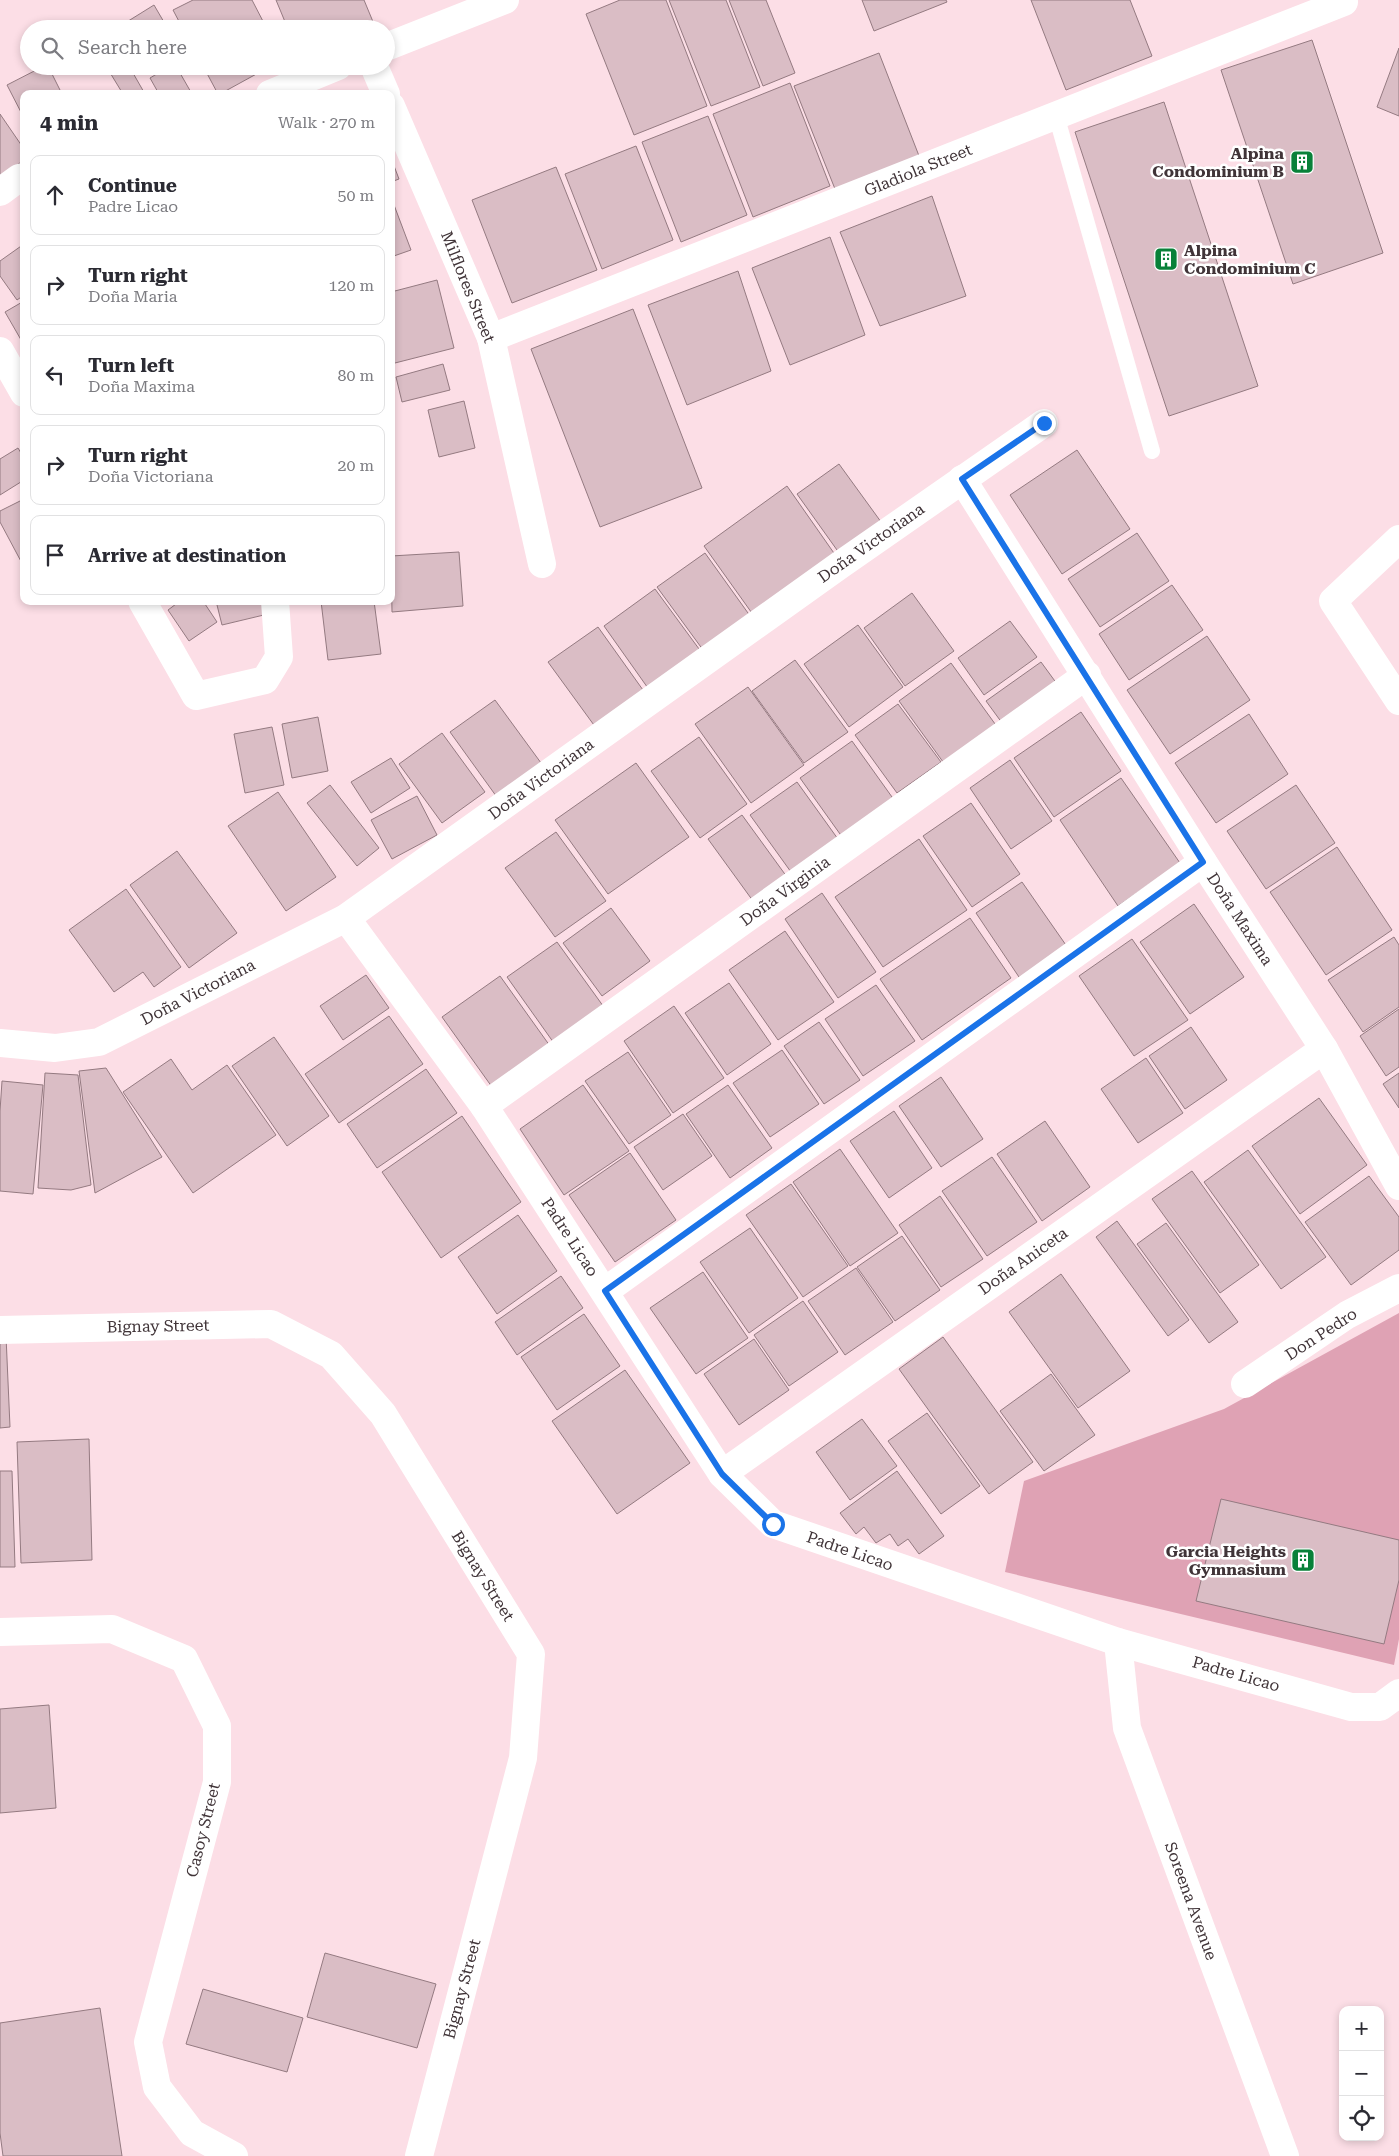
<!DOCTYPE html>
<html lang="en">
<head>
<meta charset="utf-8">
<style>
  :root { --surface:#fff; --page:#f7f7f7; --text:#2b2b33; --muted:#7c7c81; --line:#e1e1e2 }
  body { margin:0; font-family:"Roboto Serif",serif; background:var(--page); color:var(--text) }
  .controls { position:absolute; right:15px; bottom:15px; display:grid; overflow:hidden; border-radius:10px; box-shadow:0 2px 8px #0003 }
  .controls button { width:45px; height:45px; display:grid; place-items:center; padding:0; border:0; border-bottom:1px solid var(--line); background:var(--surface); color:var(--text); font:25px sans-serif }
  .stop { position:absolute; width:15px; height:15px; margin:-11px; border:4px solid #1a73e8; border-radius:50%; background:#fff }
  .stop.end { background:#1a73e8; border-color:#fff; box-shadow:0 1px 5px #0008 }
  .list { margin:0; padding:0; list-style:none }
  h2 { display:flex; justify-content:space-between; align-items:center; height:65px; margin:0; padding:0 20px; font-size:21px }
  h2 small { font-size:16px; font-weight:400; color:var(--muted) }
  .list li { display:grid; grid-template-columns:32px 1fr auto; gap:15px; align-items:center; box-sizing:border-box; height:80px; margin:0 10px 10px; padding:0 10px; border:1px solid var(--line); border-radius:10px }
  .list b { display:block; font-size:19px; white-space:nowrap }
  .list p { margin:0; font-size:16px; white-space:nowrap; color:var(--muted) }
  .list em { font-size:16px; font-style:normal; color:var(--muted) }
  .icon { flex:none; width:28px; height:28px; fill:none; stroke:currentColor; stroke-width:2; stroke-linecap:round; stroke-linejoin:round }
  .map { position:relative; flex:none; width:1399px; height:2156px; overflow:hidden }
  .search { position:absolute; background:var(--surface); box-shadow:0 2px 8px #0003; left:20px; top:20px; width:375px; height:55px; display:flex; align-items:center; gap:12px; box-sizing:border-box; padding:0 18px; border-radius:28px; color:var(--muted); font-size:19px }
  .panel { position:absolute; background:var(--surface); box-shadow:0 2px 8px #0003; left:20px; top:90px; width:375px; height:515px; border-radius:10px }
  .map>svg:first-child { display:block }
  .green { fill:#dfa2b4 }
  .building { fill:#dabdc5; stroke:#947a81 }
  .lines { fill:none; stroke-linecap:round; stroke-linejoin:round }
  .lane { stroke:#fff; stroke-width:16 }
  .street { stroke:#fff; stroke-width:28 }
  .route { stroke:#1a73e8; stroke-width:6 }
  .labels { text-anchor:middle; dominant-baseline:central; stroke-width:5; stroke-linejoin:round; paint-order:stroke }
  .poi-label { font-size:16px; font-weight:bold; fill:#403438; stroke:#fff; text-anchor:end }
  .street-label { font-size:16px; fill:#403438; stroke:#fff }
</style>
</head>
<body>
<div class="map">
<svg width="1399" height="2156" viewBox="0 0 1399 2156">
  <rect width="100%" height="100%" fill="#fcdee6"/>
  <polygon class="green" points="1399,1313 1399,1639 1394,1665 1005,1572 1024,1481 1224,1409"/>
  <g class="building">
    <polygon points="193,0 252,0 267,29 183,29 173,10"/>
    <polygon points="276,0 364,0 376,29 288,29"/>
    <polygon points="620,0 666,0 707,106 634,135 586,14"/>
    <polygon points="669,0 726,0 760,87 711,106"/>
    <polygon points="729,0 766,0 795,73 763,86"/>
    <polygon points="862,0 946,0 947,2 874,31"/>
    <polygon points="1031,0 1130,0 1152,56 1066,90"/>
    <polygon points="154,5 168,29 117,29 117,28"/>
    <polygon points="1312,40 1383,253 1293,284 1221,70"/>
    <polygon points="1399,48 1399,116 1377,107"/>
    <polygon points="879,53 921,161 837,194 794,86"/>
    <polygon points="44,66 48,66 62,94 24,94 24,118 7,85"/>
    <polygon points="117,66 129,66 145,94 123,94 109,71"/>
    <polygon points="170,66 176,66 192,94 159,94 150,78"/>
    <polygon points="203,66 271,66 220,94 218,94"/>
    <polygon points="790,83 830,186 753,217 713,114"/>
    <polygon points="1164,102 1258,386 1169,416 1075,132"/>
    <polygon points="0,114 24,149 24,160 0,177"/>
    <polygon points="708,116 747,215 681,242 642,142"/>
    <polygon points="636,146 673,240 602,269 565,174"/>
    <polygon points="391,158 399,179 391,182"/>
    <polygon points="556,167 597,270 512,303 472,200"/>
    <polygon points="932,196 966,296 880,326 840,232"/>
    <polygon points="391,197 411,250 391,257"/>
    <polygon points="830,237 865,335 790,365 752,268"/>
    <polygon points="24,244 24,295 17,300 0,276 0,261"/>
    <polygon points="738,271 771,371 687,405 648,305"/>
    <polygon points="437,280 454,348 391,364 391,292"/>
    <polygon points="24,301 24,345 5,312"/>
    <polygon points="633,309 702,488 600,527 531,349"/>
    <polygon points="443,364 450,390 402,402 396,377"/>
    <polygon points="464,401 475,448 439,457 428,410"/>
    <polygon points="18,448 24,458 24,480 0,495 0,459"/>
    <polygon points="1077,450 1130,529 1062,574 1010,495"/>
    <polygon points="839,464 884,526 842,557 797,494"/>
    <polygon points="787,486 836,556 754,616 704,546"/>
    <polygon points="24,499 24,567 0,522 0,511"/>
    <polygon points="1137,533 1169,581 1100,627 1068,579"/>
    <polygon points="459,552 463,606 392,612 391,556"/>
    <polygon points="705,553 753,620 706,654 657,587"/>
    <polygon points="1172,585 1203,630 1129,680 1099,634"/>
    <polygon points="655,589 702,653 650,691 604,626"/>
    <polygon points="912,593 954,651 905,686 864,628"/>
    <polygon points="180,601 203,601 217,622 189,641 168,610"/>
    <polygon points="216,601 266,601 268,614 222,625"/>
    <polygon points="321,601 374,601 381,654 328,660"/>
    <polygon points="1010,621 1037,657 984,695 958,658"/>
    <polygon points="858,625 903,687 849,727 804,664"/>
    <polygon points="598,627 648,697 599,732 548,662"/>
    <polygon points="1207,636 1250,700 1170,754 1127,690"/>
    <polygon points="795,660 848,732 804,763 752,691"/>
    <polygon points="1041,662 1060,688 1005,727 986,701"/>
    <polygon points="951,663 998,728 946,766 899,701"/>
    <polygon points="748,687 804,765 751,803 695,724"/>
    <polygon points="495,700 544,767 499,800 450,732"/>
    <polygon points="898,704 941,762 897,793 855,735"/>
    <polygon points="1081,712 1121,771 1054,817 1014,758"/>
    <polygon points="1249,714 1288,774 1216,823 1175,763"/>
    <polygon points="318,717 328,771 292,778 282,724"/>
    <polygon points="272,727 284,785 245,793 234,734"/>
    <polygon points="442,733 485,792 442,823 399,764"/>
    <polygon points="699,737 747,804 700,838 651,771"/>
    <polygon points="852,741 897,804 845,841 800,778"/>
    <polygon points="391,758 410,788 371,813 351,782"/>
    <polygon points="1010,760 1052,821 1011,849 970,788"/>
    <polygon points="636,763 689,837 608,894 555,820"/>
    <polygon points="1121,778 1180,863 1118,906 1060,820"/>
    <polygon points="797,782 843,846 796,879 750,815"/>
    <polygon points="330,785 379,848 357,866 307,803"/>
    <polygon points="1296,785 1335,843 1266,889 1227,831"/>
    <polygon points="278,792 336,877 286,911 228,826"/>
    <polygon points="417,796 437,835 392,859 371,820"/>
    <polygon points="971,803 1020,874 972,907 923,836"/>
    <polygon points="742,815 787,877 753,901 708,839"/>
    <polygon points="556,832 606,901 555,937 505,868"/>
    <polygon points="919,839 967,910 883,967 835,897"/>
    <polygon points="1337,847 1392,930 1326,975 1270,892"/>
    <polygon points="177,851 237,933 189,968 130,885"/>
    <polygon points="1022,882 1068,948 1021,980 976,913"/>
    <polygon points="126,889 181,967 154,987 143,972 114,992 69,930"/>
    <polygon points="822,893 876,972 838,998 785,919"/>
    <polygon points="1194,904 1244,977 1190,1014 1140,942"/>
    <polygon points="611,908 650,961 602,996 563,943"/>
    <polygon points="970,918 1011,978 922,1040 880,979"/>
    <polygon points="785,931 834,1002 778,1040 729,970"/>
    <polygon points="1394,937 1399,945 1399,1007 1363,1032 1328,980"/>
    <polygon points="1132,939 1188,1020 1134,1056 1079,976"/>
    <polygon points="557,942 606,1010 556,1046 507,977"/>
    <polygon points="366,975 389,1008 343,1040 320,1006"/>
    <polygon points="500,976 550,1046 492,1087 442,1017"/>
    <polygon points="729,983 771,1044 727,1075 685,1013"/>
    <polygon points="876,985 915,1041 863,1076 825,1019"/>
    <polygon points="674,1006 724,1078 673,1113 624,1041"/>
    <polygon points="1399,1009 1399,1067 1386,1076 1360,1036"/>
    <polygon points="389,1016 423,1064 339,1123 305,1074"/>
    <polygon points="819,1022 860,1080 824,1104 784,1046"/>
    <polygon points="1191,1027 1227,1080 1185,1109 1149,1056"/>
    <polygon points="274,1037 329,1116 287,1146 232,1066"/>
    <polygon points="782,1050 819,1104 770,1137 733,1083"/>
    <polygon points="628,1052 671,1115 629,1144 585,1081"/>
    <polygon points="1146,1058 1183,1113 1138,1143 1101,1089"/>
    <polygon points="171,1059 192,1090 227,1065 276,1135 193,1193 123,1092"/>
    <polygon points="106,1068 162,1157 95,1193 79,1071"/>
    <polygon points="426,1069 457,1113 377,1168 347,1124"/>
    <polygon points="45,1073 78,1075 91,1185 71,1190 38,1188"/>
    <polygon points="1399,1073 1399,1108 1383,1084"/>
    <polygon points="941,1077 983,1139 941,1167 899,1106"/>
    <polygon points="2,1081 43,1085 33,1194 0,1191 0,1111"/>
    <polygon points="583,1085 629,1151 564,1195 520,1129"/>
    <polygon points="728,1085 772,1148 730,1178 686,1114"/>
    <polygon points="1319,1098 1367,1165 1300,1214 1252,1146"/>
    <polygon points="894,1111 932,1168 889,1198 850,1141"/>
    <polygon points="683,1114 712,1156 663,1190 634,1147"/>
    <polygon points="462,1116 521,1202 441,1258 382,1172"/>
    <polygon points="1045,1121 1090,1187 1042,1221 997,1154"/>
    <polygon points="840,1149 898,1233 850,1266 793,1182"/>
    <polygon points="1248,1150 1326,1257 1281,1289 1204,1182"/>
    <polygon points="630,1153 676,1220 615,1262 569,1195"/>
    <polygon points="992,1157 1037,1222 987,1256 942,1191"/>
    <polygon points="1192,1171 1259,1265 1220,1293 1152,1199"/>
    <polygon points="1369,1176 1399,1217 1399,1250 1351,1285 1305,1222"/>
    <polygon points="791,1184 848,1266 803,1297 746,1215"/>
    <polygon points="940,1196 983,1259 941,1287 899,1225"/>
    <polygon points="518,1215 557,1271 497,1314 458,1257"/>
    <polygon points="1117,1221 1189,1320 1168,1336 1096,1237"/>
    <polygon points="1166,1223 1238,1322 1209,1343 1137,1244"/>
    <polygon points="750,1228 798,1298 749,1333 700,1262"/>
    <polygon points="902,1236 940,1290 895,1321 857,1267"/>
    <polygon points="856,1268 893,1322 845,1355 808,1301"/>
    <polygon points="703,1272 748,1338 696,1374 650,1308"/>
    <polygon points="1061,1274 1130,1371 1078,1408 1009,1312"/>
    <polygon points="561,1276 583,1308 517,1355 495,1322"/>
    <polygon points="803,1301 838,1352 789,1386 754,1335"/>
    <polygon points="584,1314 620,1366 557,1410 521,1357"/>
    <polygon points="6,1336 10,1427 0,1428 0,1337"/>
    <polygon points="943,1337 1033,1462 989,1494 899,1369"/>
    <polygon points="754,1339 789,1390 739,1425 704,1374"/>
    <polygon points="625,1370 690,1463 617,1514 552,1421"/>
    <polygon points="1051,1374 1095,1435 1044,1471 1000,1411"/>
    <polygon points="927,1413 980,1486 941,1514 888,1441"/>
    <polygon points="862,1419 897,1466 850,1500 816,1452"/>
    <polygon points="89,1439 92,1560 21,1563 17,1442"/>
    <polygon points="0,1471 12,1471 15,1567 0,1567"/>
    <polygon points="897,1471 944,1536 919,1554 908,1539 898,1546 890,1534 876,1543 864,1527 856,1534 840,1513"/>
    <polygon points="1221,1499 1399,1540 1399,1580 1384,1644 1196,1601"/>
    <polygon points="49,1705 56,1808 0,1813 0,1709"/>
    <polygon points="325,1953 436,1984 417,2048 307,2017"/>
    <polygon points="203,1989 303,2018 287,2072 186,2044"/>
    <polygon points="100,2008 122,2156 3,2156 0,2133 0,2023"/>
  </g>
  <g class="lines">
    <polyline class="lane" points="1056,115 1152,451"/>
    <g class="street">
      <polyline points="386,47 505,0"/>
      <polyline points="374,66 386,94"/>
      <polyline points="270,94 338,66"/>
      <polyline points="391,106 491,338 542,564"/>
      <polyline points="0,192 19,178 24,177"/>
      <polyline points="491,338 1344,2 1343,0"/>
      <polyline points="0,351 24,393"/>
      <polyline points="962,479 1203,862 1324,1049 1399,1186"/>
      <polyline points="1399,539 1333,601 1399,701"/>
      <polyline points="142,601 196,696 265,680 279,657 275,601"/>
      <polyline points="346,918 484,1106 722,1474 773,1524 1118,1642 1351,1707 1380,1707 1399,1693"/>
      <polyline points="0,1043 55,1048 99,1042 346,918 840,565 1044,423"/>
      <polyline points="484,1106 1087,675"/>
      <polyline points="605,1291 1203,862"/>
      <polyline points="0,1330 271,1324 331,1355 383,1414 531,1654 523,1758 419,2156"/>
      <polyline points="1245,1384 1347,1315 1399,1288"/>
      <polyline points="722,1474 1324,1049"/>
      <polyline points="0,1632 112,1629 184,1659 217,1726 217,1782 148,2042 157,2087 192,2133 234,2156"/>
      <polyline points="1118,1642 1127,1728 1285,2156"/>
    </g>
  </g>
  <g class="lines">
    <polyline class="route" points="773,1524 722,1474 605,1291 1203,862 962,479 1044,423"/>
  </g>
  <defs>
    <g id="building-square" transform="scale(1.25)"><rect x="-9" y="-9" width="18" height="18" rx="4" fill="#088139" stroke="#fff"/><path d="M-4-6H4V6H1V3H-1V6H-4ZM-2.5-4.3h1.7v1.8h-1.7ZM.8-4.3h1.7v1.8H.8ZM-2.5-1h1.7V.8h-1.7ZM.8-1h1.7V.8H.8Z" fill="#fff"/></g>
  </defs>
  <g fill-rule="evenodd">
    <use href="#building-square" x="1302" y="162"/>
    <use href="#building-square" x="1166" y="259"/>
    <use href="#building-square" x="1303" y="1560"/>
  </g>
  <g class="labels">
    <g class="poi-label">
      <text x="1284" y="153">Alpina<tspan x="1284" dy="18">Condominium B</tspan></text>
      <text x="1184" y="250" text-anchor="start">Alpina<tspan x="1184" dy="18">Condominium C</tspan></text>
      <text x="1286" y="1551">Garcia Heights<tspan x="1286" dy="18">Gymnasium</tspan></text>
    </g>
    <g class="street-label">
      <text transform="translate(918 170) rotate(-22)">Gladiola Street</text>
      <text transform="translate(468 287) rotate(68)">Milflores Street</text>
      <text transform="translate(871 543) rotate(-35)">Doña Victoriana</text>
      <text transform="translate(541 779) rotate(-36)">Doña Victoriana</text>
      <text transform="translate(785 891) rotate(-36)">Doña Virginia</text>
      <text transform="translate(1240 919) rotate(57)">Doña Maxima</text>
      <text transform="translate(198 992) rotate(-27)">Doña Victoriana</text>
      <text transform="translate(570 1237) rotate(57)">Padre Licao</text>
      <text transform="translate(1023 1261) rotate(-35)">Doña Aniceta</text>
      <text transform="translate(158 1326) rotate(-1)">Bignay Street</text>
      <text transform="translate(1321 1334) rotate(-33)">Don Pedro</text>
      <text transform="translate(850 1551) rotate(19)">Padre Licao</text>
      <text transform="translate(483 1576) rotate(58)">Bignay Street</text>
      <text transform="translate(1236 1674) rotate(16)">Padre Licao</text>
      <text transform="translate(203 1830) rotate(-76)">Casoy Street</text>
      <text transform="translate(1191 1901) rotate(70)">Soreena Avenue</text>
      <text transform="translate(462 1989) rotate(-75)">Bignay Street</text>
    </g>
  </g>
</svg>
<div class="controls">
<button>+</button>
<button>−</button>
<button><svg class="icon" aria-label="locate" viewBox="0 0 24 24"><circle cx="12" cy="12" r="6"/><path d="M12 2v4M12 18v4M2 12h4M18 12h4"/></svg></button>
</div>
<div class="stop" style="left:773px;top:1524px"></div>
<div class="stop end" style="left:1044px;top:423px"></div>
<div class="search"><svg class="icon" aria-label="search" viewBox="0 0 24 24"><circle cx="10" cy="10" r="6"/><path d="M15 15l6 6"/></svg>Search here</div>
<section class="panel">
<h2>4 min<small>Walk · 270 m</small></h2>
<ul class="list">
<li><svg class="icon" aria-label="ahead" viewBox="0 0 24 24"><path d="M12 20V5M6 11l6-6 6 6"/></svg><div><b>Continue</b><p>Padre Licao</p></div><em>50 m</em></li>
<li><svg class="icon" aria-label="right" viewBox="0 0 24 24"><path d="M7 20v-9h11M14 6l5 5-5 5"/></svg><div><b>Turn right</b><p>Doña Maria</p></div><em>120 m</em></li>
<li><svg class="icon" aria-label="left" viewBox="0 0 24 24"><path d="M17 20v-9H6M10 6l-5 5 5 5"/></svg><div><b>Turn left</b><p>Doña Maxima</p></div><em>80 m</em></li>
<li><svg class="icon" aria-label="right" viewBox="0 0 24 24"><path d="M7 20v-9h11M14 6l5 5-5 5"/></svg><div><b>Turn right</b><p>Doña Victoriana</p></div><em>20 m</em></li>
<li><svg class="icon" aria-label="arrive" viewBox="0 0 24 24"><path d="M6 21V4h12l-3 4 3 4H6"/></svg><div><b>Arrive at destination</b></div></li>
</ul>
</section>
</div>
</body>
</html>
